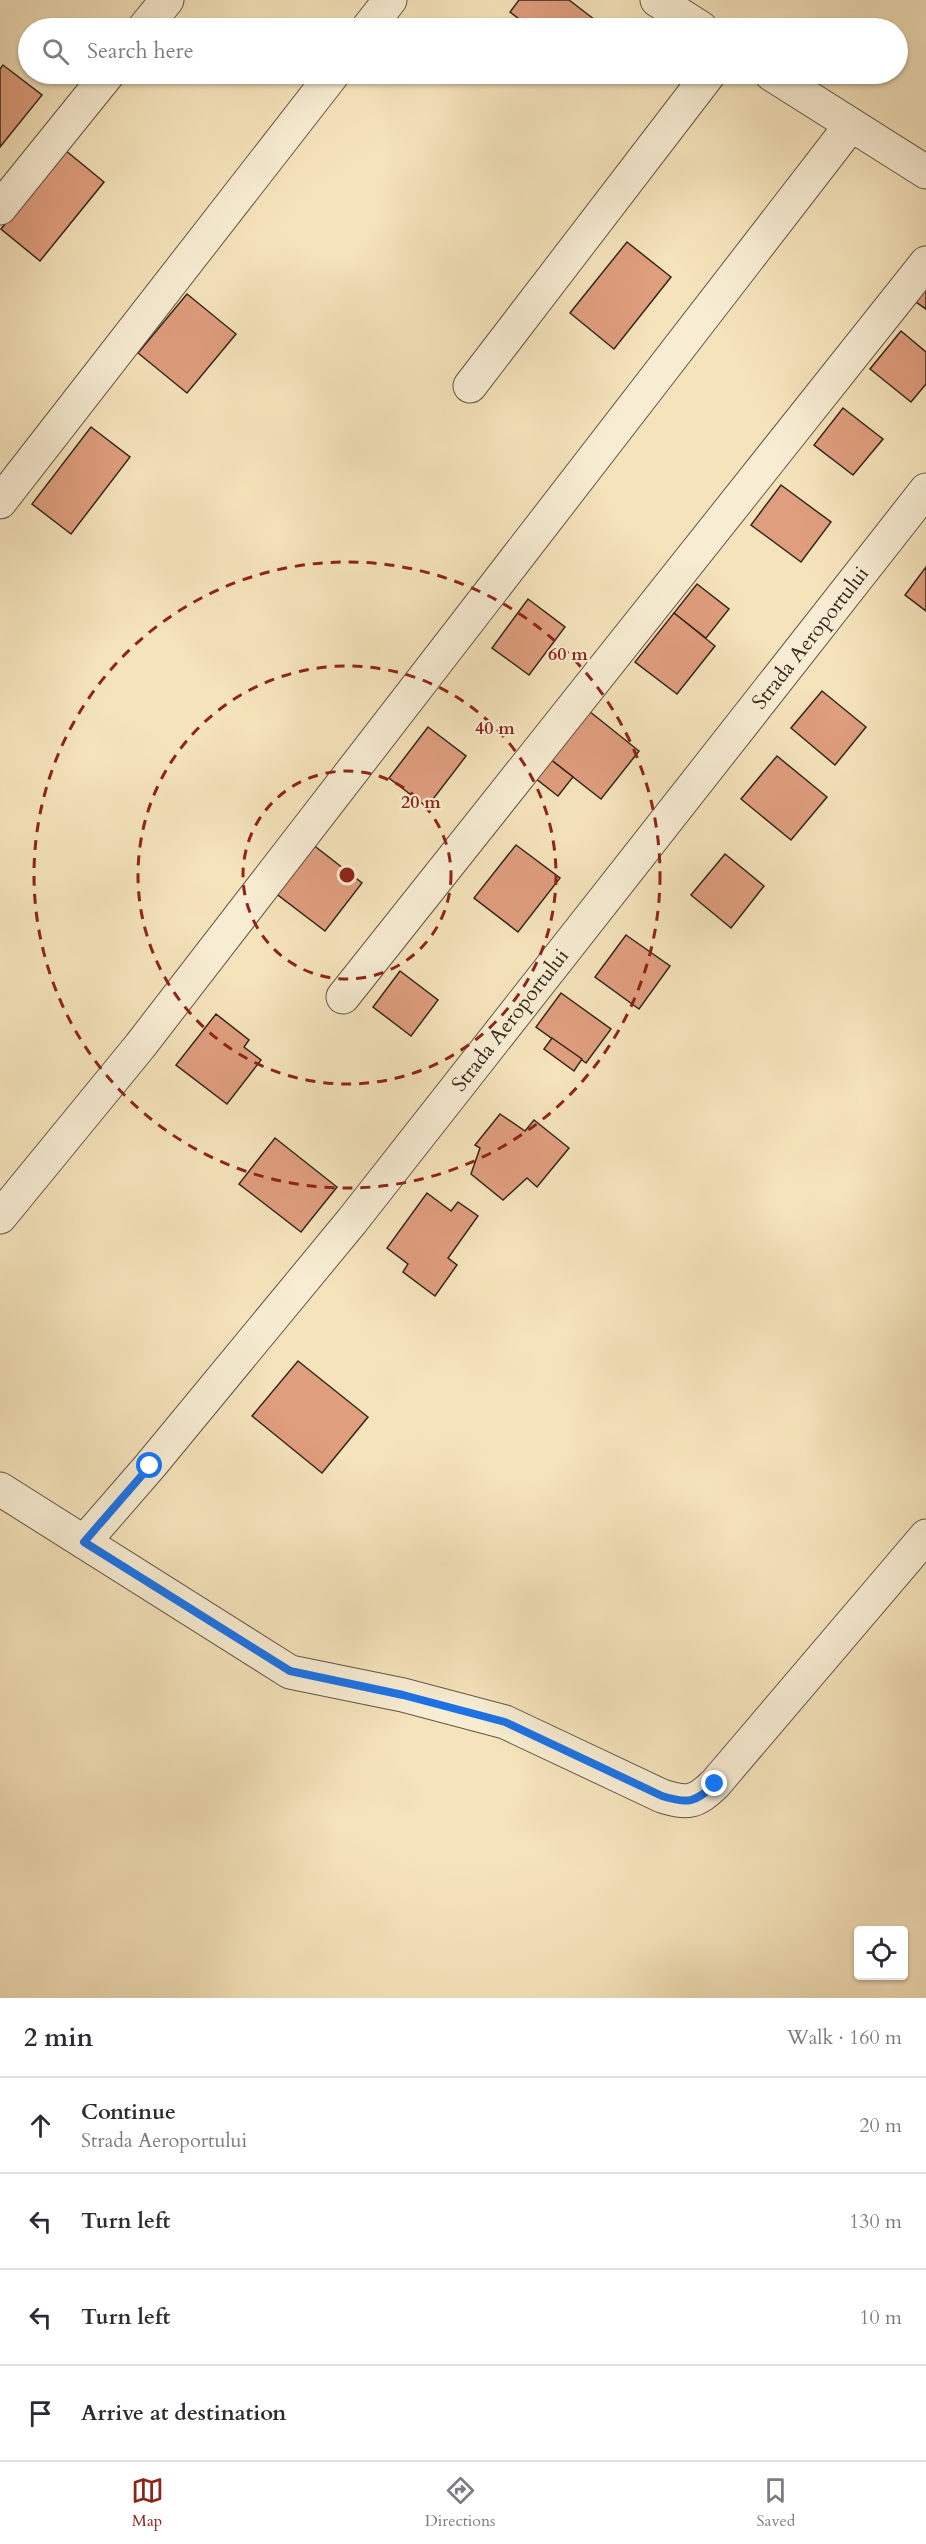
<!DOCTYPE html>
<html lang="en">
<head>
<meta charset="utf-8">
<style>
  :root { --surface:#fff; --page:#f2f2f3; --text:#2b2b33; --muted:#7c7c81; --line:#e1e1e2; --accent:#8f2418 }
  body { margin:0; font-family:Cardo,serif; background:var(--page); color:var(--text) }
  .controls { position:absolute; right:18px; bottom:18px; display:grid; overflow:hidden; border-radius:6px; box-shadow:0 2px 4px #0004 }
  .controls button { width:54px; height:54px; display:grid; place-items:center; padding:0; border:0; border-bottom:2px solid var(--line); background:var(--surface); color:var(--text); font:30px sans-serif }
  .stop { position:absolute; width:18px; height:18px; margin:-14px; border:4px solid #1a73e8; border-radius:50%; background:#fff }
  .stop.end { background:#1a73e8; border-color:#fff; box-shadow:0 2px 6px #0008 }
  .list { margin:0; padding:0; list-style:none }
  h2 { display:flex; justify-content:space-between; align-items:center; height:78px; margin:0; padding:0 24px; font-size:26px }
  h2 small { font-size:20px; font-weight:400; color:var(--muted) }
  .list li { display:grid; grid-template-columns:39px 1fr auto; gap:18px; align-items:center; box-sizing:border-box; height:96px; padding:0 24px; border-top:2px solid var(--line) }
  .list b { display:block; font-size:22px; white-space:nowrap }
  .list p { margin:0; font-size:20px; white-space:nowrap; color:var(--muted) }
  .list em { font-size:20px; font-style:normal; color:var(--muted) }
  .icon { flex:none; width:33px; height:33px; fill:none; stroke:currentColor; stroke-width:2; stroke-linecap:round; stroke-linejoin:round }
  .map { position:relative; flex:none; width:926px; height:1998px; overflow:hidden }
  .search { position:absolute; background:var(--surface); box-shadow:0 2px 4px #0004; left:18px; right:18px; top:18px; height:66px; display:flex; align-items:center; gap:15px; box-sizing:border-box; padding:0 21px; border-radius:33px; color:var(--muted); font-size:22px }
  .sheet { height:462px; background:var(--surface) }
  nav { display:flex; justify-content:space-around; align-items:center; box-sizing:border-box; height:84px; border-top:2px solid var(--line); background:var(--surface); font-size:16px; color:var(--muted) }
  nav a { display:grid; justify-items:center; gap:3px }
  nav .on { color:var(--accent) }
  .map>svg:first-child { display:block }
  .building { fill:#df9e7e; stroke:#35271c; stroke-width:1.5 }
  .lines { fill:none; stroke-linecap:round; stroke-linejoin:round }
  .minor-casing { stroke:#655644; stroke-width:35 }
  .minor { stroke:#f8edd3; stroke-width:33 }
  .route { stroke:#1a73e8; stroke-width:8 }
  .ring { fill:none; stroke:#8f2418; stroke-width:3; stroke-dasharray:10 8 }
  .labels { text-anchor:middle; dominant-baseline:central; stroke-width:4.5; stroke-linejoin:round; paint-order:stroke }
  .street-label { font-size:21px; fill:#35271c; stroke:#f8edd3 }
  .centre { fill:#8f2418; stroke:#f8edd3; stroke-width:3 }
  .ring-label { font-size:18px; text-anchor:middle; font-weight:bold; fill:#8f2418; stroke:#f8edd3; stroke-width:4.5; stroke-linejoin:round; paint-order:stroke }
</style>
</head>
<body>
<div class="map">
<svg width="926" height="1998" viewBox="0 0 926 1998">
  <rect width="100%" height="100%" fill="#f5e3bb"/>
  <filter id="stains"><feTurbulence type="fractalNoise" baseFrequency=".00333" numOctaves="4"/><feColorMatrix values="0 0 0 0 .2 0 0 0 0 .09 0 0 0 0 .02 0 0 0 .5 -.17"/></filter>
  <radialGradient id="worn" r=".72"><stop offset=".6" stop-color="#630" stop-opacity="0"/><stop offset="1" stop-color="#630" stop-opacity=".3"/></radialGradient>
  <g class="building">
    <polygon points="519,0 569,0 599,23 594,28 531,28 510,12"/>
    <polygon points="3,65 42,95 0,147 0,69"/>
    <polygon points="65,150 104,182 40,261 1,229"/>
    <polygon points="627,242 671,277 614,349 570,313"/>
    <polygon points="926,283 926,309 913,300"/>
    <polygon points="187,294 236,334 187,393 138,353"/>
    <polygon points="901,331 926,352 926,384 911,402 870,369"/>
    <polygon points="843,408 883,439 853,475 814,445"/>
    <polygon points="91,427 130,457 71,534 32,504"/>
    <polygon points="781,485 831,522 801,562 751,525"/>
    <polygon points="926,567 926,611 905,595"/>
    <polygon points="697,584 729,609 706,638 674,613"/>
    <polygon points="528,599 565,627 529,675 492,648"/>
    <polygon points="674,613 715,646 677,694 635,662"/>
    <polygon points="822,691 866,727 835,765 791,728"/>
    <polygon points="589,711 639,751 601,799 550,759"/>
    <polygon points="428,727 466,756 427,807 389,778"/>
    <polygon points="777,756 827,797 791,840 741,799"/>
    <polygon points="550,759 573,777 558,796 535,778"/>
    <polygon points="312,844 362,883 325,931 274,892"/>
    <polygon points="516,845 560,878 518,932 474,898"/>
    <polygon points="725,854 764,886 731,928 691,895"/>
    <polygon points="626,935 670,966 639,1009 595,977"/>
    <polygon points="400,971 438,1000 411,1036 373,1007"/>
    <polygon points="561,993 611,1029 586,1063 536,1027"/>
    <polygon points="216,1014 249,1040 244,1047 261,1060 227,1104 176,1065"/>
    <polygon points="552,1038 582,1059 574,1071 544,1049"/>
    <polygon points="500,1114 525,1131 534,1120 569,1148 537,1187 527,1178 503,1200 471,1174 480,1148 475,1145"/>
    <polygon points="275,1138 337,1187 301,1232 239,1184"/>
    <polygon points="427,1193 451,1211 458,1202 478,1216 448,1258 457,1265 435,1296 403,1272 408,1264 387,1248"/>
    <polygon points="298,1361 368,1417 322,1473 252,1416"/>
  </g>
  <g class="lines">
    <g class="minor-casing">
      <g id="minor">
        <polyline points="657,0 701,28"/>
        <polyline points="144,28 167,0"/>
        <polyline points="368,28 390,0"/>
        <polyline points="771,74 926,172"/>
        <polyline points="0,208 108,74"/>
        <polyline points="470,386 709,74"/>
        <polyline points="0,502 333,74"/>
        <polyline points="343,997 926,263"/>
        <polyline points="0,1217 140,1046 851,125"/>
        <path d="M0,1489L290,1672L403,1695L505,1722L662,1796C688,1804 695,1803 715,1784L926,1536"/>
        <path id="s1" d="M84,1542L150,1466L352,1221L926,490"/>
      </g>
    </g>
    <use href="#minor" class="minor"/>
  </g>
  <g class="lines">
    <path class="route" d="M150,1466L84,1542L290,1671L403,1695L505,1722L662,1796C688,1804 695,1803 715,1784"/>
  </g>
  <g class="ring">
    <circle cx="347" cy="875" r="104"/>
    <circle cx="347" cy="875" r="209"/>
    <circle cx="347" cy="875" r="313"/>
  </g>
  <g class="labels">
    <g class="street-label">
      <text stroke="none"><textPath href="#s1" startOffset="1160">Strada Aeroportului</textPath></text>
      <text stroke="none"><textPath href="#s1" startOffset="674">Strada Aeroportului</textPath></text>
    </g>
  </g>
  <circle cx="347" cy="875" r="9" class="centre"/>
  <g class="ring-label">
    <text x="568" y="660">60 m</text>
    <text x="495" y="734">40 m</text>
    <text x="421" y="808">20 m</text>
  </g>
  <rect width="100%" height="100%" filter="url(#stains)"/>
  <rect width="100%" height="100%" fill="url(#worn)"/>
</svg>
<div class="controls">
<button><svg class="icon" aria-label="locate" viewBox="0 0 24 24"><circle cx="12" cy="12" r="6"/><path d="M12 2v4M12 18v4M2 12h4M18 12h4"/></svg></button>
</div>
<div class="stop" style="left:150px;top:1466px"></div>
<div class="stop end" style="left:715px;top:1784px"></div>
<div class="search"><svg class="icon" aria-label="search" viewBox="0 0 24 24"><circle cx="10" cy="10" r="6"/><path d="M15 15l6 6"/></svg>Search here</div>
</div>
<section class="sheet">
<h2>2 min<small>Walk · 160 m</small></h2>
<ul class="list">
<li><svg class="icon" aria-label="ahead" viewBox="0 0 24 24"><path d="M12 20V5M6 11l6-6 6 6"/></svg><div><b>Continue</b><p>Strada Aeroportului</p></div><em>20 m</em></li>
<li><svg class="icon" aria-label="left" viewBox="0 0 24 24"><path d="M17 20v-9H6M10 6l-5 5 5 5"/></svg><div><b>Turn left</b></div><em>130 m</em></li>
<li><svg class="icon" aria-label="left" viewBox="0 0 24 24"><path d="M17 20v-9H6M10 6l-5 5 5 5"/></svg><div><b>Turn left</b></div><em>10 m</em></li>
<li><svg class="icon" aria-label="arrive" viewBox="0 0 24 24"><path d="M6 21V4h12l-3 4 3 4H6"/></svg><div><b>Arrive at destination</b></div></li>
</ul>
</section>
<nav>
<a class="on"><svg class="icon" aria-label="map" viewBox="0 0 24 24"><path d="M3 6l6-2 6 2 6-2v14l-6 2-6-2-6 2zM9 4v14M15 6v14"/></svg>Map</a>
<a><svg class="icon" aria-label="directions" viewBox="0 0 24 24"><path d="M12 3l9 9-9 9-9-9zM9 14v-3h6M13 9l2 2-2 2"/></svg>Directions</a>
<a><svg class="icon" aria-label="saved" viewBox="0 0 24 24"><path d="M7 4h10v16l-5-4-5 4z"/></svg>Saved</a>
</nav>
</body>
</html>
